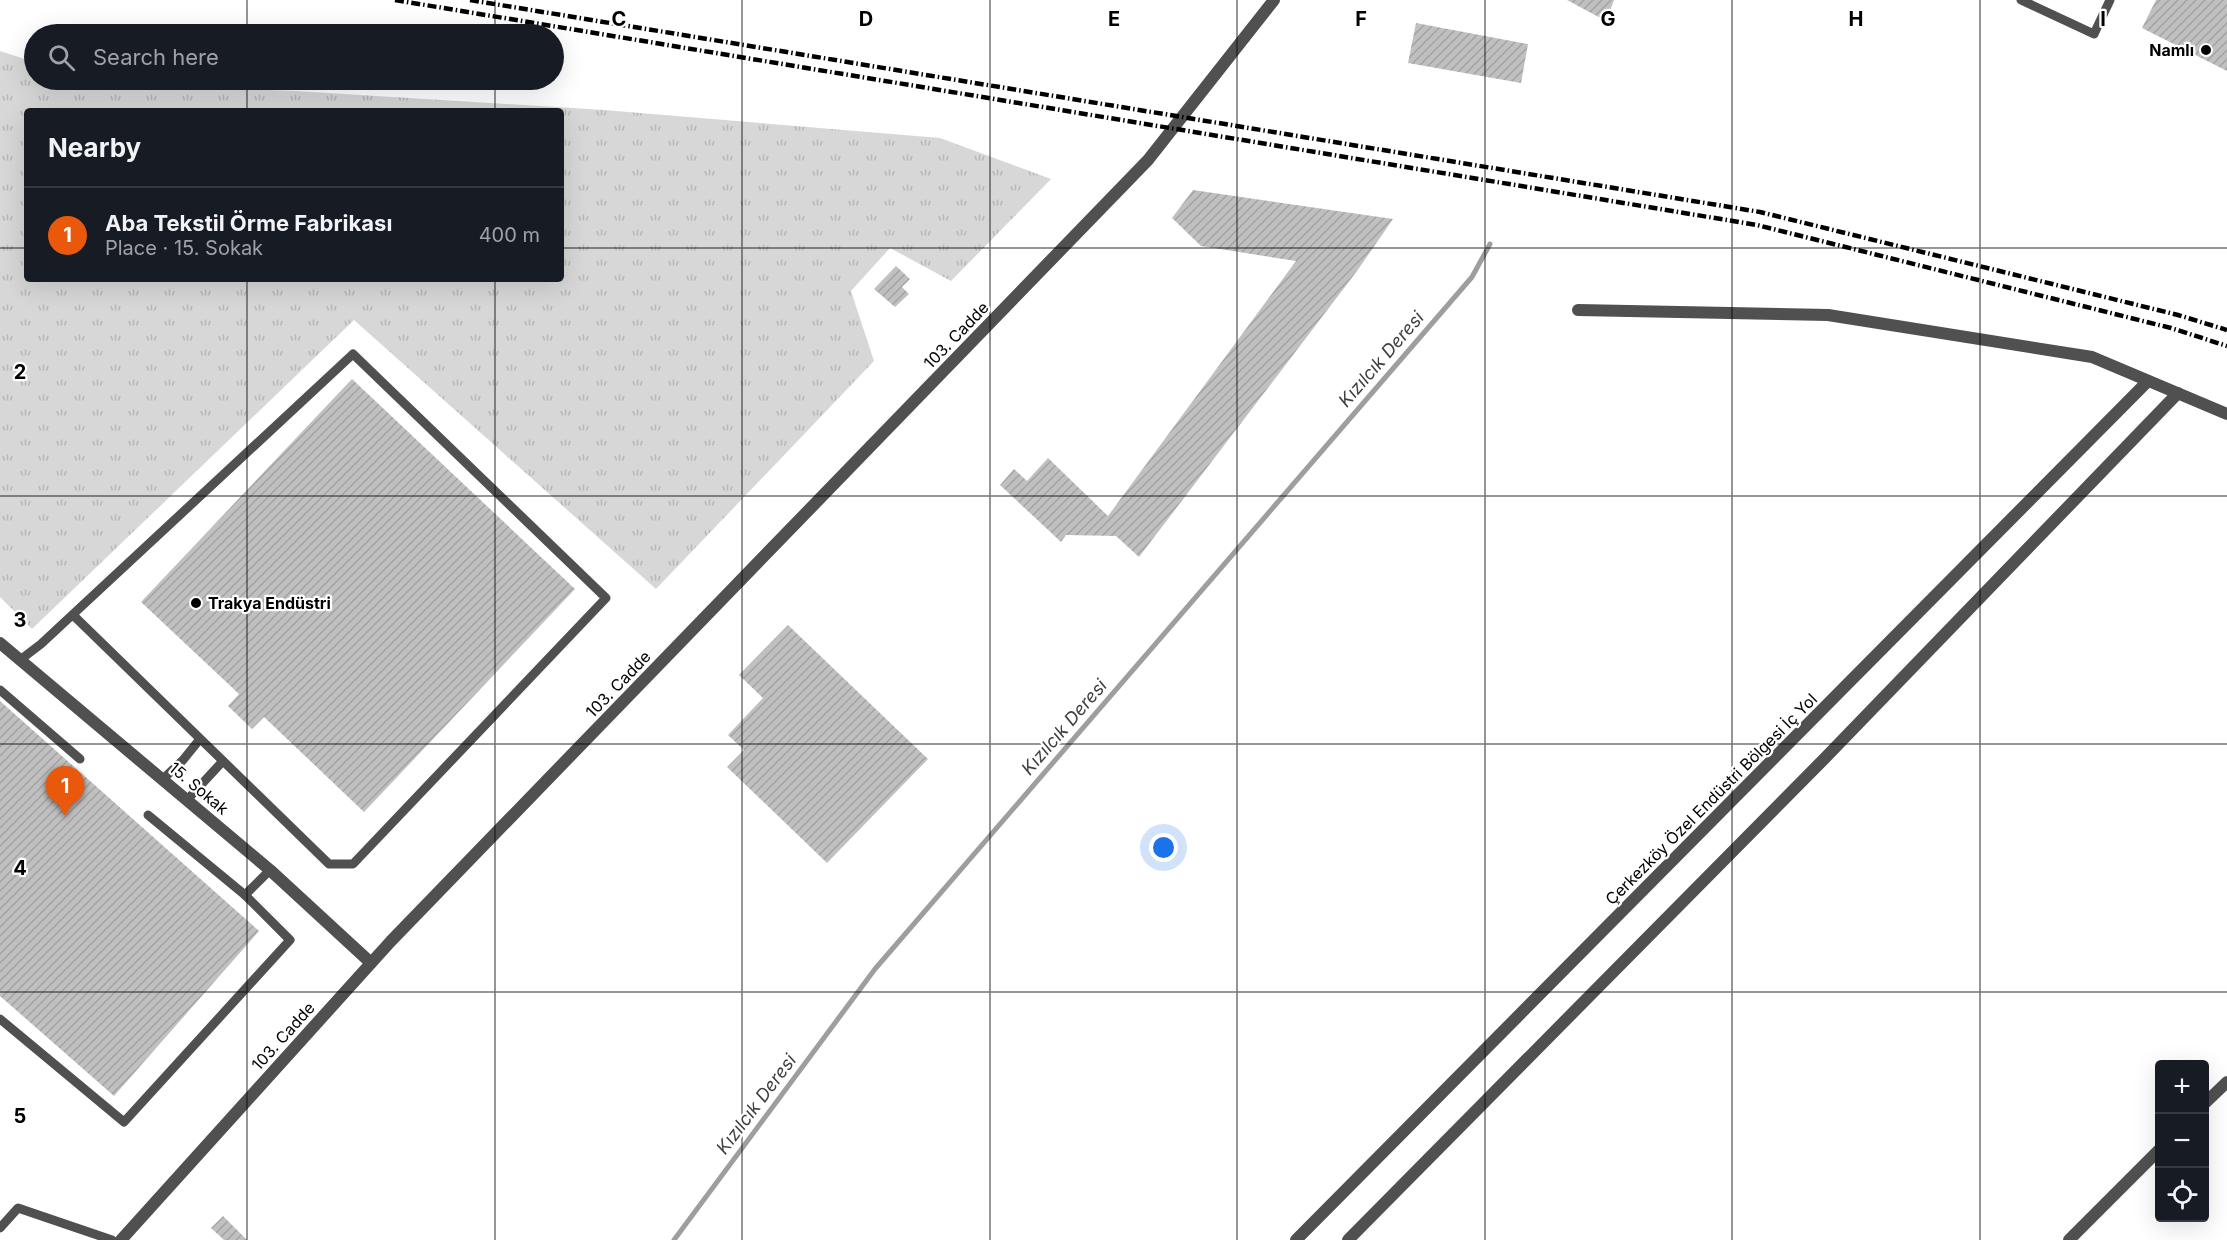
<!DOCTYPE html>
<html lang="en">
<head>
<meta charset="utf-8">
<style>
  :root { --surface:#171b24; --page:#20242c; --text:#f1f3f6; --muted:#9ea1a6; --line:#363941; --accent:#ea580c }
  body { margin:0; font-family:Inter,sans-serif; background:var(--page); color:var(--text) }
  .controls { position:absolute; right:18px; bottom:18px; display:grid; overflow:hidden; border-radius:6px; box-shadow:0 6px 24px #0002 }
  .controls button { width:54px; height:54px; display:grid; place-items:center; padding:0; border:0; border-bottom:2px solid var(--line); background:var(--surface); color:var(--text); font:30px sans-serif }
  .you { position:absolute; left:1164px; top:848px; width:21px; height:21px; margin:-15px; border:4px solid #fff; border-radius:50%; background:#1a73e8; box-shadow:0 0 0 9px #1a73e833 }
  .badge { display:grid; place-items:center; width:39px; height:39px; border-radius:50%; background:var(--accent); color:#fff; font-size:20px; font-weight:700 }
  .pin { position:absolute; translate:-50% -50px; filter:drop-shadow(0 2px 3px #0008) }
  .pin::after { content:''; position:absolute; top:32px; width:21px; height:18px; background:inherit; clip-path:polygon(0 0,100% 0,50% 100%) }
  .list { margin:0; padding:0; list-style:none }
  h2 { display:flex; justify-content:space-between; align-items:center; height:78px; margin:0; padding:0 24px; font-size:26px }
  h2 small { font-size:20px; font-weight:400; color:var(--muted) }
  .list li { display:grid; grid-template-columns:39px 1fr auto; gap:18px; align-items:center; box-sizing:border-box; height:96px; padding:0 24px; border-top:2px solid var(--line) }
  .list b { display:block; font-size:22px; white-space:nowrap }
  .list p { margin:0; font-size:20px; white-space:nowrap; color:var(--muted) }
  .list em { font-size:20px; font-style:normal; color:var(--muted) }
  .icon { flex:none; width:33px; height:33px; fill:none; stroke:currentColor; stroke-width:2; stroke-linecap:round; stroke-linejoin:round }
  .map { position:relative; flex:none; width:2227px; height:1240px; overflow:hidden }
  .search { position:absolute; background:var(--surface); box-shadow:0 6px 24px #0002; left:24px; top:24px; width:540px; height:66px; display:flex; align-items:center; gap:15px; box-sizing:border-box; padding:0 21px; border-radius:33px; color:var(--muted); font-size:22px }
  .panel { position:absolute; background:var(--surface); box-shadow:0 6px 24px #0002; left:24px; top:108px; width:540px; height:174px; border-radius:6px }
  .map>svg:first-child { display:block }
  .grass { fill:url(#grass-tufts); fill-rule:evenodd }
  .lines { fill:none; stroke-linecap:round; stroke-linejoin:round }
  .stream { stroke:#9e9e9e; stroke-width:5 }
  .building { fill:url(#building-hatch) }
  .service { stroke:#505050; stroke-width:9 }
  .minor { stroke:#505050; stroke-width:12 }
  .tertiary { stroke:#505050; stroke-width:12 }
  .rail { stroke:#000; stroke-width:4.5; stroke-dasharray:9 3 1.5 3; stroke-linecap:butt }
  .grid { fill:none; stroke:#000; stroke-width:1.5; stroke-opacity:0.55 }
  .poi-dot { fill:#000; stroke:#fff; stroke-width:2 }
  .labels { text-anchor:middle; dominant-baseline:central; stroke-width:4.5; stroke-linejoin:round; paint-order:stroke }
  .poi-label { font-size:16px; font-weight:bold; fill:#000; stroke:#fff; text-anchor:end }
  .street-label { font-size:16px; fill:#000; stroke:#fff }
  .water-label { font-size:18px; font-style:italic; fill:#3f3f3f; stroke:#fff }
  .grid-label { font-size:20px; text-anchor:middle; font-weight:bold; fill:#000; stroke:#fff; stroke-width:4.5; stroke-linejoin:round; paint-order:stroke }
</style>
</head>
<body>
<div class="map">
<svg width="2227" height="1240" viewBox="0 0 2227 1240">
  <defs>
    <pattern id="grass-tufts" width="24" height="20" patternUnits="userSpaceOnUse" patternTransform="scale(1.5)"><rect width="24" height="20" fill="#d7d7d7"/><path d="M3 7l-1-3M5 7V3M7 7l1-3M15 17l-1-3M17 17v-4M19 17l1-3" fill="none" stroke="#b7b7b7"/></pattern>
    <pattern id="building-hatch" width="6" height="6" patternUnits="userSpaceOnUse" patternTransform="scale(1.5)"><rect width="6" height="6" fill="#c0c0c0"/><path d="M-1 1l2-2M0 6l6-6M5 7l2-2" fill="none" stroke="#a3a3a3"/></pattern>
  </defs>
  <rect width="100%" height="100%" fill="#fff"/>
  <path class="grass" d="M0,51L34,62V80H128L174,87L296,91L604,110L940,138L1051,179L951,281L890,248L851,291L874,361L656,589L354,320L32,629L0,597ZM27,111H561V279H27Z"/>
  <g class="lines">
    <polyline class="stream" points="674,1240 875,969 1472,277 1490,244"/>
  </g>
  <g class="building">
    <polygon points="1567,0 1614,0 1606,21"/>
    <polygon points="2156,0 2227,0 2227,71 2142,28"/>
    <polygon points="1416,23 1528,44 1521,83 1408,63"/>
    <polygon points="1193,190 1393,219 1357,271 1139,557 1116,536 1066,535 1061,542 1000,485 1014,469 1027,481 1048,458 1108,516 1296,261 1201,246 1172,218"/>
    <polygon points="896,266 910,279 902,287 909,294 895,307 874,289"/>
    <polygon points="352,379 575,589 364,812 264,717 252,729 228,706 239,694 141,602"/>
    <polygon points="788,625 928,759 827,863 727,767 744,750 728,735 763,698 739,675"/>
    <polygon points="0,701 259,931 114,1096 0,996"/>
    <polygon points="223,1216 247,1240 224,1240 211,1228"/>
  </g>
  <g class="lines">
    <g class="service">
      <polyline points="2021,0 2094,34 2110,0"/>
      <polyline points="20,660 41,644 353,354 606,598 353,864 329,864 73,615"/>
      <polyline points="0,690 80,759"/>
      <polyline points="163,779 183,760 200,739"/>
      <polyline points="187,800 223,761"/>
      <polyline points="148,815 245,895"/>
      <polyline points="0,1019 124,1122 290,940 245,895 270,870"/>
      <polyline points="0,1228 18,1208 112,1240"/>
    </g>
    <g class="minor">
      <polyline points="1578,310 1828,315 2092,357 2227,414"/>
      <polyline points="0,643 270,870 371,963"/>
      <polyline points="2204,1104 2227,1082"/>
      <polyline points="1296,1240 2148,381"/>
      <polyline points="1348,1240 1825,758 2178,393"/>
      <polyline points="2069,1240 2160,1149"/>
    </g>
    <polyline class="tertiary" points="121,1240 391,941 1148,160 1274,0"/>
    <g class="rail">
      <polyline points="395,0 1757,225 2171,328 2227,346"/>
      <polyline points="470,0 1760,212 2178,315 2227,330"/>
    </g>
  </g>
  <path class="grid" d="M247,0V34M495,0V34M742,0V1240M990,0V1240M1237,0V1240M1485,0V1240M1732,0V1240M1980,0V1240M247,80V111M495,80V111M0,248H27M561,248H2227M247,279V1240M495,279V1240M0,496H2227M0,744H2227M0,992H2227"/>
  <g class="poi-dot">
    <circle cx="2206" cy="50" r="6"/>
    <circle cx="196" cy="603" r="6"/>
  </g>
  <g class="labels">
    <g class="poi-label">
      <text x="2194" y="50">Namlı</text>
      <text x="208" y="603" text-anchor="start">Trakya Endüstri</text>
    </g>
    <g class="street-label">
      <text transform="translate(956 335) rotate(-46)">103. Cadde</text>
      <text transform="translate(618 684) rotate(-46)">103. Cadde</text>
      <text transform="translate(199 788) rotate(40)">15. Sokak</text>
      <text transform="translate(1711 799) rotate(-45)">Çerkezköy Özel Endüstri Bölgesi İç Yol</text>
      <text transform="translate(283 1036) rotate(-48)">103. Cadde</text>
    </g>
    <g class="water-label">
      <text transform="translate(1381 359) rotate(-49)">Kızılcık Deresi</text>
      <text transform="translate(1064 727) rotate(-49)">Kızılcık Deresi</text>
      <text transform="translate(756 1104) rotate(-53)">Kızılcık Deresi</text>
    </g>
  </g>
  <g class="grid-label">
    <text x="619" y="26">C</text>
    <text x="866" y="26">D</text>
    <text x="1114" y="26">E</text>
    <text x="1361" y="26">F</text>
    <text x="1608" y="26">G</text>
    <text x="1856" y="26">H</text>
    <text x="2103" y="26">I</text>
    <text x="20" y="379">2</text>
    <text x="20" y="627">3</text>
    <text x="20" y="875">4</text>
    <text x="20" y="1123">5</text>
  </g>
</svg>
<div class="controls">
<button>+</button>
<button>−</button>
<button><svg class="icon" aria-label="locate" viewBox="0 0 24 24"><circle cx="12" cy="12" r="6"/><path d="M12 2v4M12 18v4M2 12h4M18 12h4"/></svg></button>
</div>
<div class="you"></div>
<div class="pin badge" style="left:65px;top:816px">1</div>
<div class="search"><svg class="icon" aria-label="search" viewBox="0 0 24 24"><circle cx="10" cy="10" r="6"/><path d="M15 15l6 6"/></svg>Search here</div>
<section class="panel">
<h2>Nearby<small></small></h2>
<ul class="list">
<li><span class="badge">1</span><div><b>Aba Tekstil Örme Fabrikası</b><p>Place · 15. Sokak</p></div><em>400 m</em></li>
</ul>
</section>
</div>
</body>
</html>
